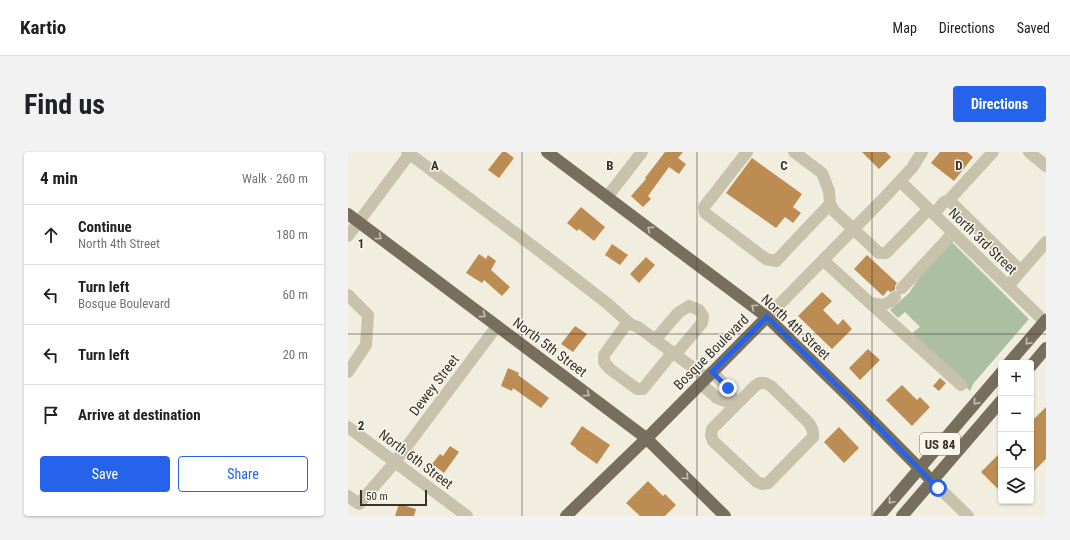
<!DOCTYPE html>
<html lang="en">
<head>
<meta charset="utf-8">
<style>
  :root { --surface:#fff; --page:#f2f2f2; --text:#202124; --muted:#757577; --line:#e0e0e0; --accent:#2563eb }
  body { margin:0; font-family:"Roboto Condensed",sans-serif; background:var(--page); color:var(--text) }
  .controls { position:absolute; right:12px; bottom:12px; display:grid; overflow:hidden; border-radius:4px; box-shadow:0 1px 3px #0004 }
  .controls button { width:36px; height:36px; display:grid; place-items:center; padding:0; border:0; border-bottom:1px solid var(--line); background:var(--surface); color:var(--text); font:20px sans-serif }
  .scale { position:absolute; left:12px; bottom:10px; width:67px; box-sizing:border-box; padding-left:4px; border:2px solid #37322b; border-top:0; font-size:11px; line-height:14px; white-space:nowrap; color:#37322b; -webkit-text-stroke:3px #f9f7ec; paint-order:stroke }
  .stop { position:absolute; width:12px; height:12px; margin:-9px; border:3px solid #2563eb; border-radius:50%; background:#fff }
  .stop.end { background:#2563eb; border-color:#fff; box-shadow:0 1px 4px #0008 }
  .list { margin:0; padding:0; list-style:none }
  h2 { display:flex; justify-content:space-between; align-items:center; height:52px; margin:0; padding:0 16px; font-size:17px }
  h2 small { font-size:13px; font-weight:400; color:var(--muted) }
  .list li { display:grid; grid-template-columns:26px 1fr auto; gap:12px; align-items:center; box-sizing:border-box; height:60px; padding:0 16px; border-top:1px solid var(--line) }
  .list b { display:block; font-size:15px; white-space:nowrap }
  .list p { margin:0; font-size:13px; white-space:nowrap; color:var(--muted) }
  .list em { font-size:13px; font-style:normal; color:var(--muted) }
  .actions { display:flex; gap:8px; padding:12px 16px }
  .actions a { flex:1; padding:9px 0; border:1px solid var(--accent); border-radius:4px; text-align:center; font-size:14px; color:var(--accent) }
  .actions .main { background:var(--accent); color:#fff }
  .icon { flex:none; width:22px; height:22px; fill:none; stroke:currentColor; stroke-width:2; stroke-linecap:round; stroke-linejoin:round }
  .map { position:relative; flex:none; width:698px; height:364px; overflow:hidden; border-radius:4px }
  header { display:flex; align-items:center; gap:24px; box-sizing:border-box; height:56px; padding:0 20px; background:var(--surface); border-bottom:1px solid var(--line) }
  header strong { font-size:19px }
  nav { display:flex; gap:22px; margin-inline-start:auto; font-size:14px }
  .intro { display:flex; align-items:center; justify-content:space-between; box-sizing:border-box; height:96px; padding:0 24px }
  h1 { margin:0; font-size:28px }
  .button { padding:10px 18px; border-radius:4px; background:var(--accent); color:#fff; font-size:14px; font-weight:700 }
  main { display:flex; gap:24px; padding:0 24px }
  aside { flex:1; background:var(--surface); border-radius:4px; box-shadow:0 1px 3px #0004 }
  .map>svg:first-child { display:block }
  .green { fill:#acbfa1 }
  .building { fill:#bc8c53 }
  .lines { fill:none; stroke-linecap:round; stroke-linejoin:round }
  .minor { stroke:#c8c2ac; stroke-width:12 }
  .major { stroke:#786e5d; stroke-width:12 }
  .oneway { stroke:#c5c0b3 }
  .route { stroke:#2563eb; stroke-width:5 }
  .grid { fill:none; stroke:#37322b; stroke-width:1; stroke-opacity:0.55 }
  .labels { text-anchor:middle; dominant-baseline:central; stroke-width:3; stroke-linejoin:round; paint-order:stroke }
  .shield { fill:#f9f7ec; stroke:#716d65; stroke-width:1 }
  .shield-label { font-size:13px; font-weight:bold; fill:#37322b }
  .street-label { font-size:14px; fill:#37322b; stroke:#f9f7ec }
  .grid-label { font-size:13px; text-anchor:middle; font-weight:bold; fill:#37322b; stroke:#f9f7ec; stroke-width:3; stroke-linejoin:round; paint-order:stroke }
</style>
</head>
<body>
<header>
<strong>Kartio</strong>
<nav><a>Map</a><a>Directions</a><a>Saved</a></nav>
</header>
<div class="intro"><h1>Find us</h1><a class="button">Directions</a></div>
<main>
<aside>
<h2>4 min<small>Walk · 260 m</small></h2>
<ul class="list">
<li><svg class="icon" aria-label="ahead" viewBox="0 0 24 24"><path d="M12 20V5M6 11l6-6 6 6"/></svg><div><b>Continue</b><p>North 4th Street</p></div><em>180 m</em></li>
<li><svg class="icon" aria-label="left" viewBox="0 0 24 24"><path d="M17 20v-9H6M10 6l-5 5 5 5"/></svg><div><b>Turn left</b><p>Bosque Boulevard</p></div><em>60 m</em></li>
<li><svg class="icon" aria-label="left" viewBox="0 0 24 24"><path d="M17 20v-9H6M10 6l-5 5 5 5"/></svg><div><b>Turn left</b></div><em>20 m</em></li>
<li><svg class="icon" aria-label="arrive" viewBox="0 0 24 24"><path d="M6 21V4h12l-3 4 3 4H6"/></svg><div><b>Arrive at destination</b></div></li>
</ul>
<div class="actions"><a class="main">Save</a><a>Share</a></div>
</aside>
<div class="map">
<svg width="698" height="364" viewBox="0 0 698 364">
  <rect width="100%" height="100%" fill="#f1eee0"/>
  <polygon class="green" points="604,90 681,167 625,232 622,239 564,181 572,175 557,160 550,166 542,158 561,141 574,121"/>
  <g class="building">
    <polygon points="154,0 158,0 166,6 151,26 140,18"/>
    <polygon points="317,0 335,0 330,6 338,12 331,22 321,15 300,44 303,47 295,55 283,44 298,27 297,26"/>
    <polygon points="514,0 538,0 543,5 531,17"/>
    <polygon points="592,0 619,0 625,5 606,29 583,11"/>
    <polygon points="404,6 454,42 445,55 453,61 445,71 437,65 428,76 378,41"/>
    <polygon points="233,55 257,75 246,89 231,77 229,79 219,71"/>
    <polygon points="264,92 280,103 272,113 257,103"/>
    <polygon points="131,102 138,107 140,103 148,109 143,118 162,135 154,144 136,128 134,131 118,121"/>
    <polygon points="519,103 549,131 547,134 547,138 542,140 540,138 535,144 506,117"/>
    <polygon points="298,105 307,113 291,131 282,122"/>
    <polygon points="474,140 484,149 475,158 490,173 495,167 504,177 484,197 450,164"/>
    <polygon points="227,174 239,182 225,200 213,192"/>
    <polygon points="520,197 532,208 512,228 501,216"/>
    <polygon points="160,216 171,221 170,223 201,246 193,256 165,236 164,239 153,234"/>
    <polygon points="592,226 598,231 591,239 585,234"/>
    <polygon points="554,233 569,248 572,245 582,255 564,274 538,248"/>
    <polygon points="698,255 698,307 683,322 683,270"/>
    <polygon points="234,274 262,293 249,312 228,297 228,296 222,292"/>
    <polygon points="491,275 511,296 496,311 476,290"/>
    <polygon points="102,294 111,300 96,321 84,312 92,302 95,304"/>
    <polygon points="653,300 653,340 633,320"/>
    <polygon points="300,329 315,344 317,342 328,353 317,364 292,364 278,351"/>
    <polygon points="51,352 68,357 66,364 47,364"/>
  </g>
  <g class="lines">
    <g class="minor">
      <polyline points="59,0 190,98 260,152 282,172"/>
      <polyline points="399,0 356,55 357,61 418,107 428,109 482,52 481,39 474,21 446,0"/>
      <polyline points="681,0 698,14"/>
      <polyline points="552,29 697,170"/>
      <polyline points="259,45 294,0"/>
      <polyline points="601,48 673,119"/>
      <polyline points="482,52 486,59 531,101 538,101 581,57"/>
      <polyline points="586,62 596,50 601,48 645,0"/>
      <polyline points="0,84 63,0"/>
      <polyline points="475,108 522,151 534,153 542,150 547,145"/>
      <polyline points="660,134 698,90"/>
      <polyline points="554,136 605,81"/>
      <polyline points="0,143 20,163 18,193 0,220"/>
      <polyline points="522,151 613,233"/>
      <polyline points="419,165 535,47 564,16 574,0"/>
      <polyline points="307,188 330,161 341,154 351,158 355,164 354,171 327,203"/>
      <polyline points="324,201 295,237 289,237 262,217 256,210 256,203 277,174 282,172 290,175 359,226"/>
      <polyline points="364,220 380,236 387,253"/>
      <path d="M412,231H417L423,234L460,270C464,275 466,279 465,285L420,331L414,332L409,330L365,289L363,283L364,277L407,234Z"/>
      <polyline points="353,232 369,246 387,253"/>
      <polyline points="0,275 119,364"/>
      <polyline points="584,329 620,364"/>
      <polyline points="0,344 11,352 47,310 149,174"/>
    </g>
    <g class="major">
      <polyline points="199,0 419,165 508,252 584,329"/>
      <polyline points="0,62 298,286 377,364"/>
      <polyline points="661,211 698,168"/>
      <polyline points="683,214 698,196"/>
      <polyline points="218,364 303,282 419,165"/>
      <polyline points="531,364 653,221"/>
      <polyline points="554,364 653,249"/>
    </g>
  </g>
  <defs><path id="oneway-chevron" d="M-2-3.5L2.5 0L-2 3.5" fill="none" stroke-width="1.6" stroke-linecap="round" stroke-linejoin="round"/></defs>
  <g class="oneway">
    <use href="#oneway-chevron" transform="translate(302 77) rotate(-143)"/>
    <use href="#oneway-chevron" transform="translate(31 85) rotate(37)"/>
    <use href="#oneway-chevron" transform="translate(406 155) rotate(-143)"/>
    <use href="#oneway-chevron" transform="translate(135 163) rotate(37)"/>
    <use href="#oneway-chevron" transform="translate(680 190) rotate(131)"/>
    <use href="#oneway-chevron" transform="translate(239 242) rotate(37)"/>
    <use href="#oneway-chevron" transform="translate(628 250) rotate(131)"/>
    <use href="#oneway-chevron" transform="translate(338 325) rotate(45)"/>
    <use href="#oneway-chevron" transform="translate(543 349) rotate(131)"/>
  </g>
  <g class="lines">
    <polyline class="route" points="380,236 364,220 419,165 508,252 571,317 590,336"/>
  </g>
  <path class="grid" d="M174,0V364M349,0V364M524,0V364M0,182H698"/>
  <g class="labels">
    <rect class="shield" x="572" y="281" width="40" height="22" rx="3"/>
    <g class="shield-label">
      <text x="592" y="292">US 84</text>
    </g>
    <g class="street-label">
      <text transform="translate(635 89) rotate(44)">North 3rd Street</text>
      <text transform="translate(448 175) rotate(43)">North 4th Street</text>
      <text transform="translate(202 195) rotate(37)">North 5th Street</text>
      <text transform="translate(363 200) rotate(-45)">Bosque Boulevard</text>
      <text transform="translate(86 233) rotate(-53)">Dewey Street</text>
      <text transform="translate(68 307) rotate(37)">North 6th Street</text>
    </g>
  </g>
  <g class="grid-label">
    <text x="87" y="18">A</text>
    <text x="262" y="18">B</text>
    <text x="436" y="18">C</text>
    <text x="611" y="18">D</text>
    <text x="13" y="96">1</text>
    <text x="13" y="278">2</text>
  </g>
</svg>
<div class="controls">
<button>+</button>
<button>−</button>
<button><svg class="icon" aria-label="locate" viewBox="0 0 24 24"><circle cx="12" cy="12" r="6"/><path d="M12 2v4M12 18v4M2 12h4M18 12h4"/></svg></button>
<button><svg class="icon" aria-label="layers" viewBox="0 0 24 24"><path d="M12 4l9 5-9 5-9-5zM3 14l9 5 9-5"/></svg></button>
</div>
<div class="scale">50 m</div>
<div class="stop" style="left:590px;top:336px"></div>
<div class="stop end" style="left:380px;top:236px"></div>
</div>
</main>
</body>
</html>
